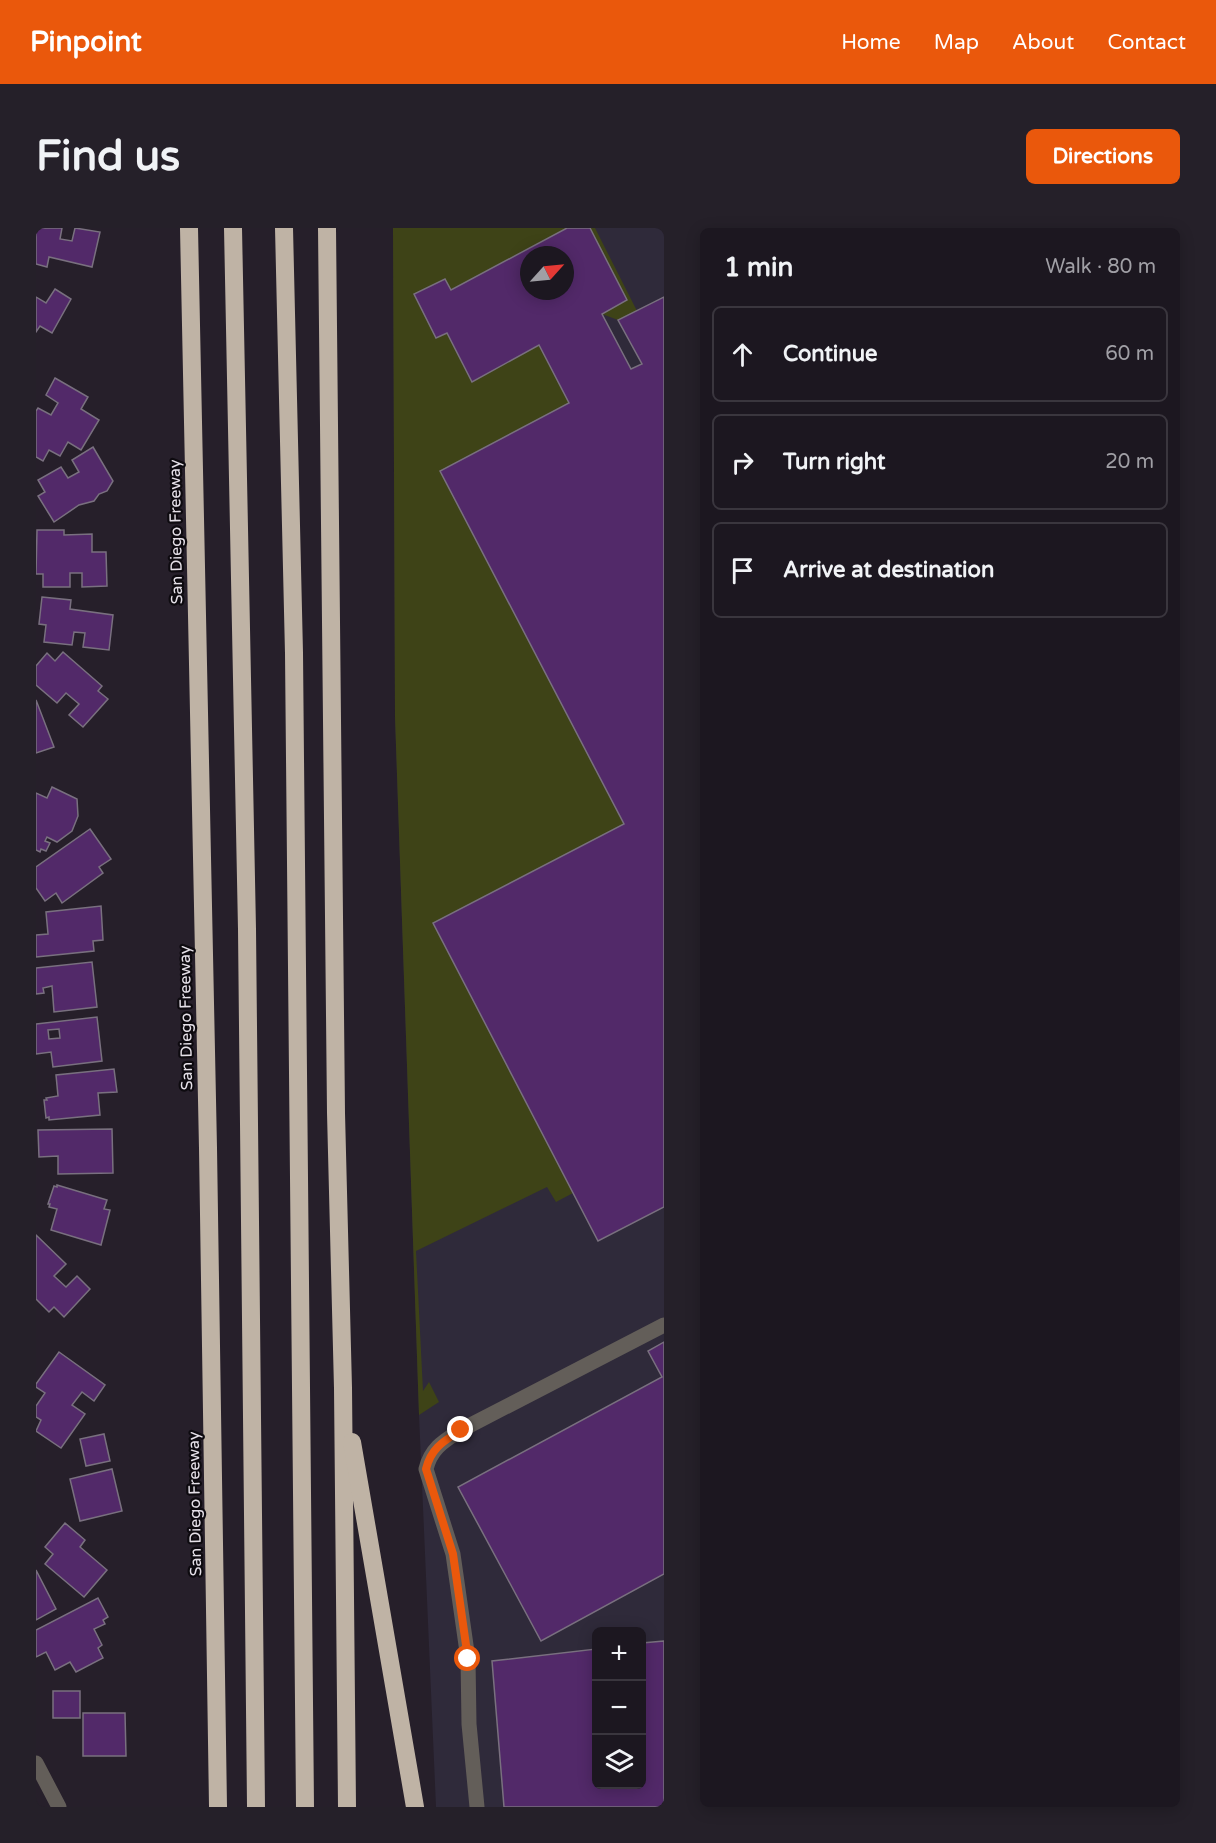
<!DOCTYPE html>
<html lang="en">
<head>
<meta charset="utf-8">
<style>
  :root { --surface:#1c1720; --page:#252029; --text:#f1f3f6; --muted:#a09fa5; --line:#3a363e; --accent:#ea580c }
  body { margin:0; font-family:"Varela Round",sans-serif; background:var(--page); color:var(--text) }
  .controls { position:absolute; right:18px; bottom:18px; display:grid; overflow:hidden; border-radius:9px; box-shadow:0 3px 15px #0003 }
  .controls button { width:54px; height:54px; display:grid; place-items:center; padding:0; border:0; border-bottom:2px solid var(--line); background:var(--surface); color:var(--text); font:30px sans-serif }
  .compass { position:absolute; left:484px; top:18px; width:54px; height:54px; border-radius:50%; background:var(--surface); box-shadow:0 3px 15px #0003; rotate:63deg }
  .stop { position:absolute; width:18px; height:18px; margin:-14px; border:4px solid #ea580c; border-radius:50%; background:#fff }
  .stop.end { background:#ea580c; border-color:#fff; box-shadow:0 2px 6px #0008 }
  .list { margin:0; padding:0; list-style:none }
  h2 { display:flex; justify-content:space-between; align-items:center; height:78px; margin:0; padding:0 24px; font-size:26px }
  h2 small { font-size:20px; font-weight:400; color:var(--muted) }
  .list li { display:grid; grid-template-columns:39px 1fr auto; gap:18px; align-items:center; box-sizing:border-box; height:96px; margin:0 12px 12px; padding:0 12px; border:2px solid var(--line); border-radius:9px }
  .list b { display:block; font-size:22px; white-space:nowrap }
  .list em { font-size:20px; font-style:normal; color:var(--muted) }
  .icon { flex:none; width:33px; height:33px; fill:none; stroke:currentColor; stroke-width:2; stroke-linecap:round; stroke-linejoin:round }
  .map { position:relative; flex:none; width:628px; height:1579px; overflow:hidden; border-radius:9px }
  header { display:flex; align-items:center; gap:36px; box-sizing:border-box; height:84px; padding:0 30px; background:var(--accent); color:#fff }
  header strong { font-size:28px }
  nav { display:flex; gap:33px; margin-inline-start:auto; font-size:21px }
  .intro { display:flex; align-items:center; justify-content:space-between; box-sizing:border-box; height:144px; padding:0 36px }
  h1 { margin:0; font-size:42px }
  .button { padding:15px 27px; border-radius:9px; background:var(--accent); color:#fff; font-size:21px; font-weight:700 }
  main { display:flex; gap:36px; padding:0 36px }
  aside { flex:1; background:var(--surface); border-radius:9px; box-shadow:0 3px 15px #0003 }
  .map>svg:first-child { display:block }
  .commercial { fill:#2f2a3a; fill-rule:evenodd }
  .green { fill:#3e4317 }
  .building { fill:#522969; stroke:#79707f; stroke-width:1.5; fill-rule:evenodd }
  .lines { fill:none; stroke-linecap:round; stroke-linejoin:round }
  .minor { stroke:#635e59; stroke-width:15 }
  .highway { stroke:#bfb3a5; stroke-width:18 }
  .route { stroke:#ea580c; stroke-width:8 }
  .labels { text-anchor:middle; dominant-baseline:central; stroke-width:4.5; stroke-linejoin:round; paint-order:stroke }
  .street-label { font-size:16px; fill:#e5e0e8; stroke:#0d0a0f }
</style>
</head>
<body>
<header>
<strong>Pinpoint</strong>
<nav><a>Home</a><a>Map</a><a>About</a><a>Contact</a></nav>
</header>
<div class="intro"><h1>Find us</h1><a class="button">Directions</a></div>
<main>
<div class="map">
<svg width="628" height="1579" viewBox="0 0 628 1579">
  <rect width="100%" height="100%" fill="#261f2a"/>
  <path class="commercial" d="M357,0H628V1579H400L383,1187L359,489ZM493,27H529V63H493ZM560,1404H606V1556H560Z"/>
  <g class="green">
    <polygon points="357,0 531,0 415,62 408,51 378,67 400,110 411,105 436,154 503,117 533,175 404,243 588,596 397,695 537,965 520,974 511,959 380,1023 387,1163 393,1154 403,1174 383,1187 359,489"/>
    <polygon points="554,0 559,0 601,83 582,92 566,86 591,72"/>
  </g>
  <g class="building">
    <polygon points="0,0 26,0 24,11 36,13 39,0 64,4 56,39 13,29 11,39 0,36"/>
    <path d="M531,0H554L591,72L566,86L595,141L606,136L582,92L628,69V979L562,1013L397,695L588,596L404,243L533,175L503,117L436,154L411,105L400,110L378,66L409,51L415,62ZM493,27H529V63H493Z"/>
    <polygon points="19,61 35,71 16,105 4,98 0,104 0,69 10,75"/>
    <polygon points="19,150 52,169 45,181 63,192 45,222 32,214 24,228 13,222 7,233 0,229 0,183 2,180 15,187 22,175 10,167"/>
    <polygon points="57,219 77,253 71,263 63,266 58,273 43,277 18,294 2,268 9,264 2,252 25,239 32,250 43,244 36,232"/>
    <polygon points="1,302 28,302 28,307 56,306 56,324 70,324 71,358 46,359 46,345 34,345 34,359 7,359 7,346 0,346"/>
    <polygon points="6,369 35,372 34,381 77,387 73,422 47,419 49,405 38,404 36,417 8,414 10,397 3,396"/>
    <polygon points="27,424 66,458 62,463 72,471 47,499 33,487 43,476 30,465 21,475 0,457 0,438 11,425 19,433"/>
    <polygon points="0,472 18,519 0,525"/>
    <polygon points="16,559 41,571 42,588 36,603 21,614 11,609 9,613 14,615 10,623 5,621 4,624 0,622 0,565 11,570"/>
    <polygon points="54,601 75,631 63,639 67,645 26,675 20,665 9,673 0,660 0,639"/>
    <polygon points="65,678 67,712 57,713 58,723 0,729 0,707 12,706 10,684"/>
    <polygon points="56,734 61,779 18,784 16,758 7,760 8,765 0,766 0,740"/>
    <path d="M61,789L66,833L17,839L15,824L0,826V796ZM23,801L24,810L13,811L12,802Z"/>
    <polygon points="78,841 81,864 62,865 64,887 13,892 13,889 10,890 8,872 11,872 10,870 22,868 20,847"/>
    <polygon points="76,901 77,945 22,946 22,928 3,929 2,902"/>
    <polygon points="21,957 71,972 68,981 74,982 65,1017 15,1002 21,981 13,979 14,976 12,976 18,958 21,959"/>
    <polygon points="0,1007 30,1036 18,1048 30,1059 41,1048 54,1061 28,1089 18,1079 13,1084 0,1071"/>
    <polygon points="628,1114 628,1346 505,1413 422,1259 626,1149 612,1123"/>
    <polygon points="23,1124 69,1157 58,1173 46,1164 36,1177 49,1186 25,1220 0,1203 5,1192 0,1189 0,1178 9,1165 0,1159 0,1156"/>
    <polygon points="68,1206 74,1233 50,1238 44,1211"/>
    <polygon points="76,1241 86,1283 44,1293 34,1251"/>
    <polygon points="29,1295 49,1312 44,1319 71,1342 48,1369 9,1336 17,1326 9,1319"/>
    <polygon points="0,1342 20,1381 0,1392"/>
    <polygon points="62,1370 72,1389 67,1392 69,1396 58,1401 66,1417 62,1420 67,1430 40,1444 34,1434 19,1442 10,1424 0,1429 0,1402"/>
    <polygon points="628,1413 628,1579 468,1579 456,1433 560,1421 560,1556 606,1556 606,1415"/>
    <rect x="17" y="1463" width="27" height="27"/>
    <polygon points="47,1485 89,1485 90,1528 47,1528"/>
  </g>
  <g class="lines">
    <g class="minor">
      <polyline points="0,1535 23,1579"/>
      <path d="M441,1579L433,1496L432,1431L417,1326L390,1241C395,1220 408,1213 425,1202L628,1097"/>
    </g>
    <g class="highway">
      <polyline points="153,0 172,920 182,1579"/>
      <polyline points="197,0 211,701 220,1579"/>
      <polyline points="248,0 258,425 269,1579"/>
      <polyline points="291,0 300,885 307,1160 311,1579"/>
      <polyline points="316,1214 379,1579"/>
    </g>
  </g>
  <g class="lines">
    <path class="route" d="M425,1202C408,1213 395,1220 390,1241L417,1326L432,1431"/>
  </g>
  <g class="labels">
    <g class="street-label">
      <text transform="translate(140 304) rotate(-91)">San Diego Freeway</text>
      <text transform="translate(150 790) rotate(-91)">San Diego Freeway</text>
      <text transform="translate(159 1276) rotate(-91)">San Diego Freeway</text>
    </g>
  </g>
</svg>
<div class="controls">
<button>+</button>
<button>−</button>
<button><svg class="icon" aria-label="layers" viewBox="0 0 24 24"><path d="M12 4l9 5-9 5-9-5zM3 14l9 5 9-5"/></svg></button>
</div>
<svg class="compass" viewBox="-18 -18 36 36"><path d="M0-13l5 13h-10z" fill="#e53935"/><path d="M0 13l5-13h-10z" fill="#a09fa5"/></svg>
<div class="stop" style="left:432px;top:1431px"></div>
<div class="stop end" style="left:425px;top:1202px"></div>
</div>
<aside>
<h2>1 min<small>Walk · 80 m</small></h2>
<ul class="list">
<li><svg class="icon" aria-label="ahead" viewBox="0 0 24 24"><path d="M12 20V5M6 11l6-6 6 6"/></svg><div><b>Continue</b></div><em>60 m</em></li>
<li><svg class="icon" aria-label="right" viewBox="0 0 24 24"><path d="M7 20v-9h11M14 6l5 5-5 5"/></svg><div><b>Turn right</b></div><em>20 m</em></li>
<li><svg class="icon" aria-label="arrive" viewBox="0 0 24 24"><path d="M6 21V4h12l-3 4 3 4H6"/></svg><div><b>Arrive at destination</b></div></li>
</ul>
</aside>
</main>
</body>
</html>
